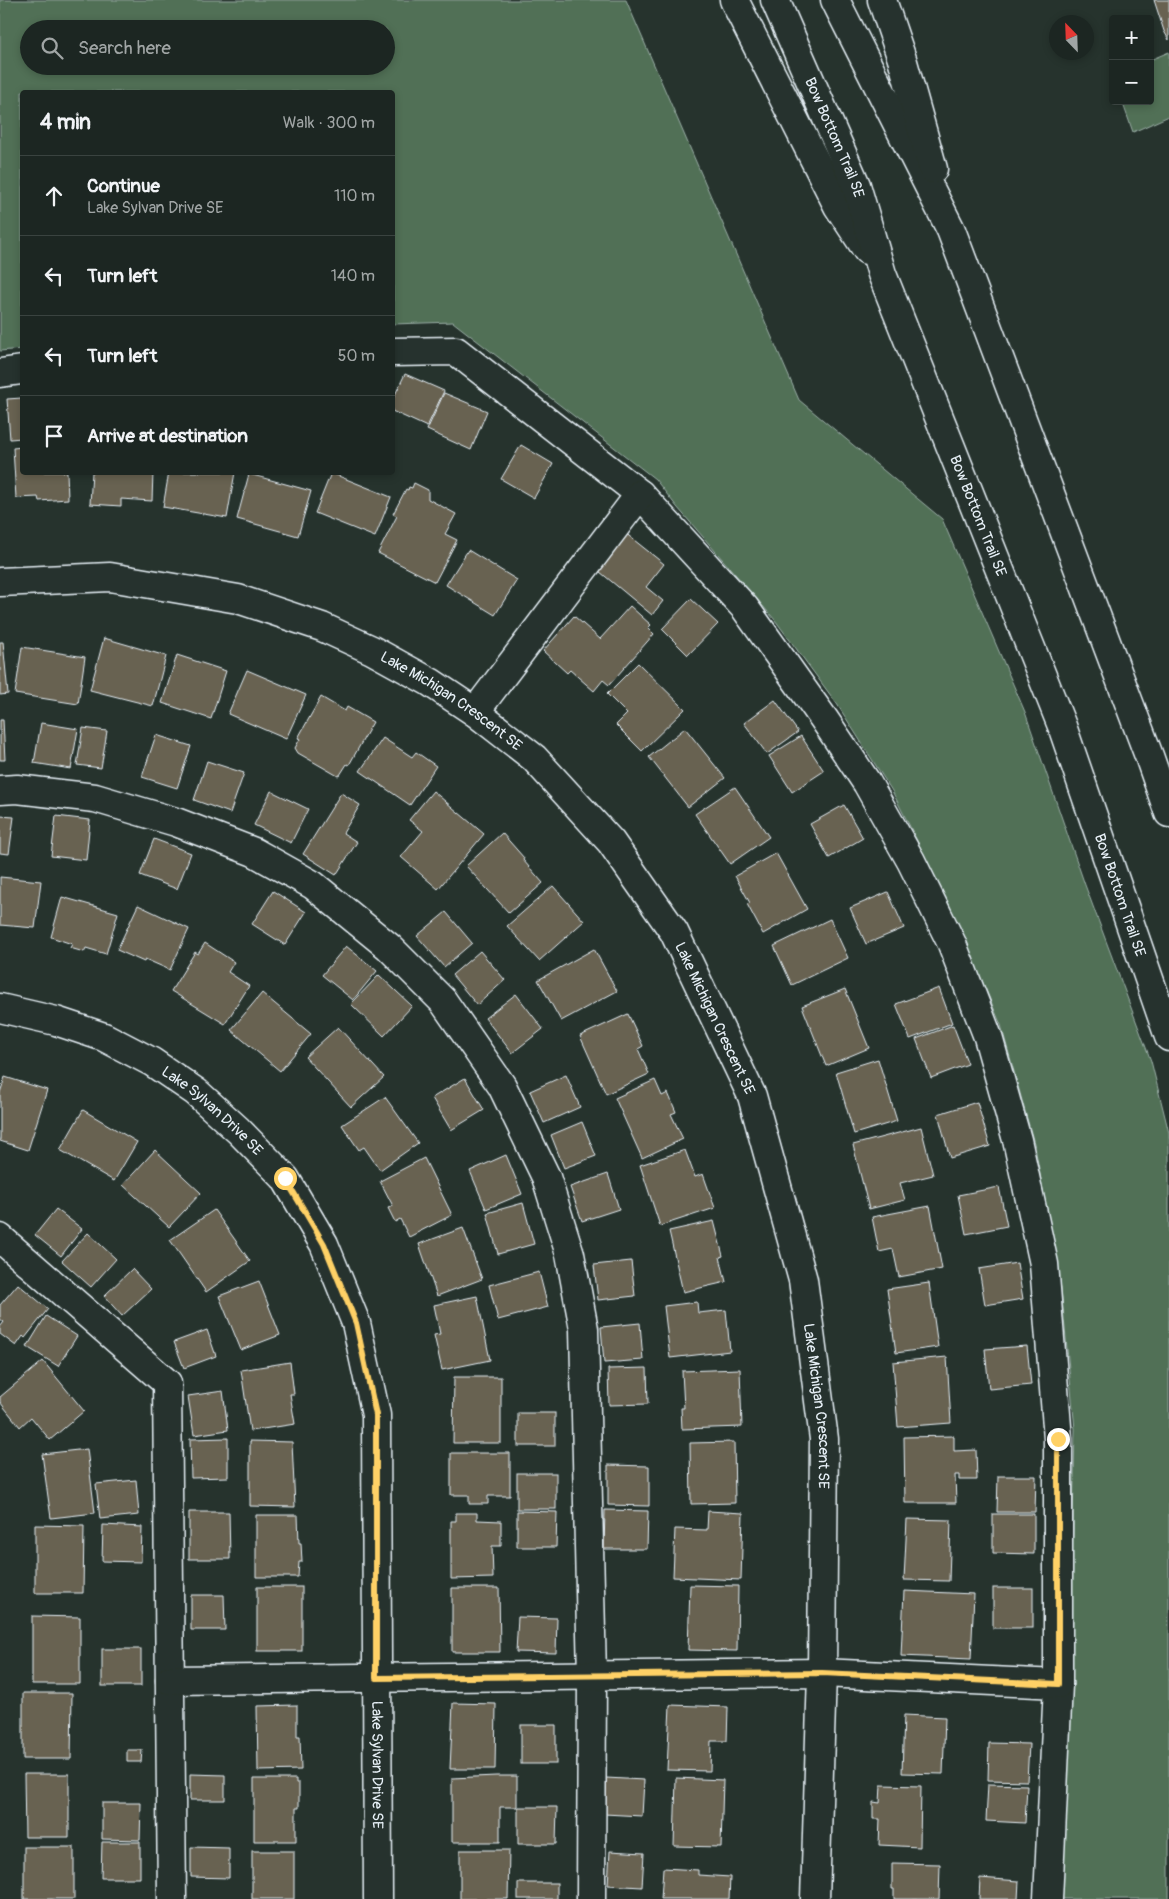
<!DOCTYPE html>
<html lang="en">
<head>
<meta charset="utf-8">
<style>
  :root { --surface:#1c2622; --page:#252e2a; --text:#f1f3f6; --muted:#a0a5a5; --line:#3a4340 }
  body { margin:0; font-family:Pangolin,sans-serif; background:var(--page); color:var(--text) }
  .controls { position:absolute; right:15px; top:15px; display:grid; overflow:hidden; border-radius:5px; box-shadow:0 2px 8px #0003 }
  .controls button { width:45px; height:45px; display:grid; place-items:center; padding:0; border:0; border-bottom:1px solid var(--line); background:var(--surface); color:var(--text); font:25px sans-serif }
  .compass { position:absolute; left:1049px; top:15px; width:45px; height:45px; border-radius:50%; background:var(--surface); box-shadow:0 2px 8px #0003; rotate:337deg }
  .stop { position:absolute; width:15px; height:15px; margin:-11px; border:4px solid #ffd166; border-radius:50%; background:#fff }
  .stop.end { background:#ffd166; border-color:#fff; box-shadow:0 1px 5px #0008 }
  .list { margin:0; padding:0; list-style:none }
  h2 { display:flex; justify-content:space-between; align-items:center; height:65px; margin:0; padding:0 20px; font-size:21px }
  h2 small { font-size:16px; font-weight:400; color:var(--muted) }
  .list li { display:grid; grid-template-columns:32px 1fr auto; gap:15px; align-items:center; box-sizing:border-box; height:80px; padding:0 20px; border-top:1px solid var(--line) }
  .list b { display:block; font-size:19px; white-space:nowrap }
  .list p { margin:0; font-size:16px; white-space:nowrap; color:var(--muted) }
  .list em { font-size:16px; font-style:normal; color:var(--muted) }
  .icon { flex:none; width:28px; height:28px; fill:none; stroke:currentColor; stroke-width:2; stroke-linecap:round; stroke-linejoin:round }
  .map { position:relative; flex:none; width:1169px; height:1899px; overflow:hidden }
  .search { position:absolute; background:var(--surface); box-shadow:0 2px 8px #0003; left:20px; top:20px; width:375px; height:55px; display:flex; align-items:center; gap:12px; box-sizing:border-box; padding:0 18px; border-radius:28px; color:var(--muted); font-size:19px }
  .panel { position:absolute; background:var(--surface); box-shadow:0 2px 8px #0003; left:20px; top:90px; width:375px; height:385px; border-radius:5px }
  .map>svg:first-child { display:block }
  .green { fill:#516f57; stroke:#9cb0a8; fill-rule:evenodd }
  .building { fill:#686251; stroke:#e8f1f8 }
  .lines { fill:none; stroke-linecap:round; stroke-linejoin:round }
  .minor-casing { stroke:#e8f1f8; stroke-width:31 }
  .highway-casing { stroke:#e8f1f8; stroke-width:31 }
  .minor { stroke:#26332d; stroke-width:28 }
  .highway { stroke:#26332d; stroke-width:28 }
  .route { stroke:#ffd166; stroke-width:6 }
  .labels { text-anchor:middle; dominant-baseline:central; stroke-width:5; stroke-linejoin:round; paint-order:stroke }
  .street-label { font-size:15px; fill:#e8f1f8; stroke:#26332d }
</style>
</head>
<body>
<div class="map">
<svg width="1169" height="1899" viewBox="0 0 1169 1899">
  <rect width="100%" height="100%" fill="#26332d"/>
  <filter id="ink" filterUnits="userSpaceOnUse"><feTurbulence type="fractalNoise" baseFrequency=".02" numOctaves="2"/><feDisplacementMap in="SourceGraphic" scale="10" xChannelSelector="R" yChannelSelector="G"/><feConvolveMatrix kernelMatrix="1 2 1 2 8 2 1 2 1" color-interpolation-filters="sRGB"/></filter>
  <g filter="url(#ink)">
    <g class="green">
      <path d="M0,0H626L799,400L942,519L1025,712L1085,885L1151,1061L1169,1133V1899H1060L1069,1709L1075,1429L1061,1288L1035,1147L1001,1025L950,906L892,791L837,704L775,620L677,507L655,479L453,322L393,324L392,92H22V349L0,351ZM29,29H386V66H29Z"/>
      <polygon points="1169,52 1169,116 1133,132 1122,101 1150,101 1150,60"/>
    </g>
    <g class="building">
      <polygon points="1154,0 1169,0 1169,40 1164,31"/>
      <polygon points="405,374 444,391 427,427 392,411 392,401"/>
      <polygon points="444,393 487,411 471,450 427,430"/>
      <polygon points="22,398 22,438 10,439 7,399"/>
      <polygon points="521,445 553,464 534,498 501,479"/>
      <polygon points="22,447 22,472 67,472 68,499 39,501 38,497 16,498 13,448"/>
      <polygon points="92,472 153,472 152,501 121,499 121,506 90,504"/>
      <polygon points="169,472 235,472 227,518 163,507"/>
      <polygon points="331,473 391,497 375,537 315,513"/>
      <polygon points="249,474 311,491 298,536 237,519"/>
      <polygon points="414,483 428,490 428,499 456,514 445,534 457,540 435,582 378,553 397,516 393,514 406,489 408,490 409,487 412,488"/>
      <polygon points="624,532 664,564 646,587 663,601 652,615 594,567"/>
      <polygon points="468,550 517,580 495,615 446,585"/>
      <polygon points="691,599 718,624 688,655 662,629"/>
      <polygon points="630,606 651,625 648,628 654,634 609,685 603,680 594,691 570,670 567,673 543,651 574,616 600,639"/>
      <polygon points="104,638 166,656 153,706 90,690"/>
      <polygon points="0,642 3,642 8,694 0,695"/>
      <polygon points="22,647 85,657 78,704 15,694"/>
      <polygon points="177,655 226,671 211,719 162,703"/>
      <polygon points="638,663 685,709 642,751 616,725 627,714 607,694"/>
      <polygon points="247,670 306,695 286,739 228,714"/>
      <polygon points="321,697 345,711 347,707 373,722 349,765 347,764 340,775 338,776 298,753 295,748 300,739 298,738"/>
      <polygon points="775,700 798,732 767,754 744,723"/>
      <polygon points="0,720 3,720 5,760 0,760"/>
      <polygon points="41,723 78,729 71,769 34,763"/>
      <polygon points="83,728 107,731 101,768 77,765"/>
      <polygon points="685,728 725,778 688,807 649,757"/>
      <polygon points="156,735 191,746 177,788 142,777"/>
      <polygon points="801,736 824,771 792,792 769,756"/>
      <polygon points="383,738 412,757 416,752 436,766 410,805 360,771"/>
      <polygon points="207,761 244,773 230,813 194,800"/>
      <polygon points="735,787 769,837 730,864 695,814"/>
      <polygon points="271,791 308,809 291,843 254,825"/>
      <polygon points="433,791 484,834 438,889 401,857 423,831 409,820"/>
      <polygon points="341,793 360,805 343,833 357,842 336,875 303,854"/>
      <polygon points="844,805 863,838 829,858 810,824"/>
      <polygon points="0,816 14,817 9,854 0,853"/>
      <polygon points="56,816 90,820 86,860 51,856"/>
      <polygon points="502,833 524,858 523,860 543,883 509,913 466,866"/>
      <polygon points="154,839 191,853 177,889 140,875"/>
      <polygon points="776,853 807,909 763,934 747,904 750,903 735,876"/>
      <polygon points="0,877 41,881 35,928 0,925"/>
      <polygon points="553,886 584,921 539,961 507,926"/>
      <polygon points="273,891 306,912 285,945 252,924"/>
      <polygon points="888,892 904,928 866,944 850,908"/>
      <polygon points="62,897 118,913 106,954 86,948 84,952 70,948 72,944 51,937"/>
      <polygon points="138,905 189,929 170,970 145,959 144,962 117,950"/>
      <polygon points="446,912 472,943 444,967 417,936"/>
      <polygon points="830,919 848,958 792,985 774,946"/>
      <polygon points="205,943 234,962 228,972 249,986 225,1024 171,991 195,952 198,954"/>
      <polygon points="346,946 377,971 353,1000 322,975"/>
      <polygon points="594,949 617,991 561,1021 538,980"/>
      <polygon points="480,951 505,980 477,1005 452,975"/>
      <polygon points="379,975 412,1006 384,1036 351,1004"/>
      <polygon points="939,988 952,1023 910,1039 896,1004"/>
      <polygon points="845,989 869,1048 826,1066 802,1006"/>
      <polygon points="262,993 311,1034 280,1071 231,1030"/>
      <polygon points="516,994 543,1029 512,1053 485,1018"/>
      <polygon points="628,1014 643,1046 638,1049 649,1074 606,1094 580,1036"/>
      <polygon points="953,1025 968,1064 931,1078 916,1039"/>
      <polygon points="338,1027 384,1077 351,1107 305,1057"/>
      <polygon points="878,1059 897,1121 854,1134 836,1072"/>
      <polygon points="566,1075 580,1107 544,1123 530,1091"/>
      <polygon points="5,1077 47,1090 28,1150 0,1141 0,1093"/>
      <polygon points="465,1078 484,1110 451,1130 432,1098"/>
      <polygon points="655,1080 662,1096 668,1093 676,1112 671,1114 683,1139 642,1158 615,1098"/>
      <polygon points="385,1097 418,1143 380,1170 364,1147 359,1150 342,1125"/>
      <polygon points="977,1102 990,1146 950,1158 938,1114"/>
      <polygon points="83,1110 137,1142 114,1181 60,1150"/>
      <polygon points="582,1122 596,1156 564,1168 551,1135"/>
      <polygon points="921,1127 933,1175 900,1183 905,1200 869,1209 853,1145"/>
      <polygon points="155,1150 201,1193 169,1227 123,1185"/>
      <polygon points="685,1150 695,1177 703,1174 715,1208 660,1226 640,1165"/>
      <polygon points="506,1155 522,1194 486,1209 470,1171"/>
      <polygon points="424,1158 452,1215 409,1237 400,1219 395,1222 388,1208 393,1206 380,1181"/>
      <polygon points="608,1174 619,1209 582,1221 570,1187"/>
      <polygon points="999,1187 1007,1226 966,1234 958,1195"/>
      <polygon points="523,1203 534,1244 498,1254 487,1213"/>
      <polygon points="930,1206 942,1269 899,1277 893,1249 879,1252 872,1217"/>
      <polygon points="56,1209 82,1229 61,1256 35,1235"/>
      <polygon points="214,1210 250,1261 206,1292 170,1240"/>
      <polygon points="714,1221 723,1256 720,1257 726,1282 683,1292 669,1231"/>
      <polygon points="463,1228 482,1279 437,1296 419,1244"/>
      <polygon points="88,1233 116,1259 91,1287 62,1261"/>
      <polygon points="631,1261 635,1296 598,1300 594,1265"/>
      <polygon points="1017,1263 1023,1299 985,1305 979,1269"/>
      <polygon points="132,1269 151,1289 122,1316 104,1296"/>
      <polygon points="539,1272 548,1307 498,1320 489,1285"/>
      <polygon points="259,1281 280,1335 241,1350 219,1296"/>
      <polygon points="929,1283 938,1347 896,1353 887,1289"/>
      <polygon points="18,1284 48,1309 25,1338 23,1336 16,1346 0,1334 0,1327 4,1322 0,1319 0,1305"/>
      <polygon points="477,1296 490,1360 442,1370 434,1335 440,1334 434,1305"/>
      <polygon points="697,1302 698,1313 726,1310 730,1351 670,1358 664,1306"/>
      <polygon points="46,1316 77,1336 58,1366 27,1347"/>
      <polygon points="640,1323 643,1360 604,1363 601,1327"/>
      <polygon points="207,1330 216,1356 184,1368 174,1342"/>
      <polygon points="1027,1346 1031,1385 989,1389 985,1349"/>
      <polygon points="947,1357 951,1423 898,1427 893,1362"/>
      <polygon points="43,1361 84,1411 50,1440 31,1417 20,1427 0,1402 0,1397"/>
      <polygon points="290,1362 294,1394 290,1394 295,1424 250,1431 241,1370"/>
      <polygon points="647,1368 648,1404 609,1405 608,1369"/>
      <polygon points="740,1369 742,1427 682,1429 681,1408 684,1408 682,1371"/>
      <polygon points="454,1377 501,1377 501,1443 453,1443"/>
      <polygon points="223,1391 228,1430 194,1435 188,1396"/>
      <rect x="518" y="1413" width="37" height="33"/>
      <polygon points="954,1436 954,1451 976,1450 977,1480 959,1480 959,1475 955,1475 956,1503 905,1503 904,1437"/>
      <polygon points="228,1438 228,1477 191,1478 190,1439"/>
      <polygon points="250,1441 292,1442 295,1507 250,1506"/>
      <polygon points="734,1442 735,1503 691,1504 690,1443"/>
      <polygon points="87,1449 95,1513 51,1518 42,1454"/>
      <polygon points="451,1453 510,1453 510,1496 488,1496 488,1504 469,1504 469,1495 451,1495"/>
      <polygon points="608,1465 649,1466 649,1506 608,1505"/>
      <rect x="517" y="1473" width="39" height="36"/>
      <polygon points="998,1476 1036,1476 1035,1512 997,1512"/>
      <polygon points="136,1480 139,1515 100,1519 96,1484"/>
      <polygon points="605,1510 648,1511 647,1549 604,1549"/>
      <polygon points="517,1511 557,1512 556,1547 517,1547"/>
      <polygon points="708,1511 743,1513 741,1580 673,1577 675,1529 707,1530"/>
      <polygon points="189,1512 229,1512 230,1559 189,1559"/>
      <polygon points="456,1513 477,1513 477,1520 501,1521 501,1546 492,1546 493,1578 451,1579 451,1521 456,1521"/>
      <polygon points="993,1514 1034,1514 1034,1554 993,1553"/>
      <polygon points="256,1515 298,1515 299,1543 301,1543 302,1562 299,1562 298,1577 256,1577"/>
      <polygon points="907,1519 951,1520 949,1581 904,1580"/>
      <polygon points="35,1525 84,1526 83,1593 35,1593"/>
      <polygon points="103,1525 142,1527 141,1562 102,1561"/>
      <polygon points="690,1585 738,1586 737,1651 688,1650"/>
      <rect x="257" y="1587" width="45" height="64"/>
      <polygon points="452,1588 499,1588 500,1652 452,1652"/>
      <rect x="993" y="1588" width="40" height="40"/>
      <polygon points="904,1591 974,1594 971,1659 901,1656"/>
      <polygon points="191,1595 224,1595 225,1630 191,1630"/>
      <polygon points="32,1616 80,1617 80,1684 32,1684"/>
      <polygon points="518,1617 557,1618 556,1653 516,1652"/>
      <rect x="102" y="1649" width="39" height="37"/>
      <polygon points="23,1693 72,1693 71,1759 23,1759"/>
      <polygon points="453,1703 496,1704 495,1769 450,1769"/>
      <polygon points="297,1705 297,1736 300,1736 301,1770 258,1771 257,1706"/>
      <polygon points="670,1705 728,1707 727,1741 711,1741 710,1771 667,1770"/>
      <polygon points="904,1715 945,1717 943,1774 902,1773"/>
      <rect x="521" y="1725" width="35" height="39"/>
      <polygon points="989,1743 1029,1744 1027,1781 988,1780"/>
      <polygon points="127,1750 142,1750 141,1762 127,1762"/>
      <polygon points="24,1774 69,1774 69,1837 25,1837"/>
      <polygon points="190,1774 225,1775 225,1800 190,1800"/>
      <polygon points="496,1776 517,1776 517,1807 500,1807 500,1842 452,1842 452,1778"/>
      <polygon points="606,1778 644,1780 642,1816 604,1814"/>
      <polygon points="676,1778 723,1780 721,1847 674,1846"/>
      <polygon points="254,1779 296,1779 296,1783 299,1783 299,1808 296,1808 296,1841 254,1841"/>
      <polygon points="988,1784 1027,1785 1025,1823 986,1821"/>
      <polygon points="881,1785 921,1786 920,1847 879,1845 880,1819 873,1819 873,1802 880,1803"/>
      <polygon points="102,1803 141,1803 140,1840 102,1839"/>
      <polygon points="518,1807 557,1807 556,1844 518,1844"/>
      <polygon points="102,1842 140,1842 140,1878 101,1878"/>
      <rect x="24" y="1847" width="50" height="52"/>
      <polygon points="191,1847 229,1848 229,1878 191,1877"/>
      <polygon points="460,1850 509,1850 508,1899 460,1899"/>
      <rect x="252" y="1851" width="42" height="48"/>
      <polygon points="610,1851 644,1853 642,1887 608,1885"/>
      <polygon points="892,1863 940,1864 939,1899 894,1899 894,1889 892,1889"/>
      <polygon points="663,1868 698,1870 698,1875 730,1877 729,1899 661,1899"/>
      <polygon points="980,1878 1019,1881 1018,1899 979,1899"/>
      <rect x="518" y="1883" width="39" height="16"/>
    </g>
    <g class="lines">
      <g class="minor-casing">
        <g id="minor">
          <polyline points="392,352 456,351 640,494 745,608 824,719 867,783 911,861 952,944 988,1037 1017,1140 1044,1264 1058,1439 1058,1684 1048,1899"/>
          <polyline points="0,373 22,370"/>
          <path id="s1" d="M0,582L110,577L238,599L322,627L372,650L430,682L475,712L534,758L611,842L674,932L752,1096L803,1280L824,1439L822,1673L815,1899"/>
          <polyline points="475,712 640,494"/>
          <polyline points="0,790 17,789 95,798 176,822 254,852 313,885 389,947 443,1001 502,1086 546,1177 570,1254 584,1329 592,1676 591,1899"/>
          <path id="s2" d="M0,1008L56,1021L104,1037L152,1062L196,1092L238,1130L285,1178L324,1244L356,1323L376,1415L378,1899"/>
          <polyline points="0,1238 167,1383 172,1899"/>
          <polyline points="170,1680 822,1673 1058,1684"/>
        </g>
      </g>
      <g class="highway-casing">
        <g id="highway">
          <polyline points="734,0 838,206 867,250"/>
          <path id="s3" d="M775,0L856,185L882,274L1062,726L1169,1037"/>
          <polyline points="835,0 951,230 1149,756 1169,813"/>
          <polyline points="882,0 903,62 933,169"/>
        </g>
      </g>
      <use href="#minor" class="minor"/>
      <use href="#highway" class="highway"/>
    </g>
  </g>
  <g class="lines" filter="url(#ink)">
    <polyline class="route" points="285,1178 324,1244 356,1323 376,1415 376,1678 822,1673 1058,1684 1058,1439"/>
  </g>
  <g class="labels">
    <g class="street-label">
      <text stroke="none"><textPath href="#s3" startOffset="150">Bow Bottom Trail SE</textPath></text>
      <text stroke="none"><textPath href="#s3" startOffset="555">Bow Bottom Trail SE</textPath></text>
      <text stroke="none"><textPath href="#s1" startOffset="478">Lake Michigan Crescent SE</textPath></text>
      <text stroke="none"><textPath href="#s3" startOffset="960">Bow Bottom Trail SE</textPath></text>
      <text stroke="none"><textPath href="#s1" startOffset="898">Lake Michigan Crescent SE</textPath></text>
      <text stroke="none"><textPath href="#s2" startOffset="240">Lake Sylvan Drive SE</textPath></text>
      <text stroke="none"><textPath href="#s1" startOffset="1302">Lake Michigan Crescent SE</textPath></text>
      <text stroke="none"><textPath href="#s2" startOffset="945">Lake Sylvan Drive SE</textPath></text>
    </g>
  </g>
</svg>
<div class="controls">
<button>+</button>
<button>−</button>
</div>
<svg class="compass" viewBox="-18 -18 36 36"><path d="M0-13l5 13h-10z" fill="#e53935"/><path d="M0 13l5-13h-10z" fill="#a0a5a5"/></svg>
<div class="stop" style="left:285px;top:1178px"></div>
<div class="stop end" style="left:1058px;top:1439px"></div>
<div class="search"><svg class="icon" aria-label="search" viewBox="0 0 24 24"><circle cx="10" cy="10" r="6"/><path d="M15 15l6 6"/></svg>Search here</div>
<section class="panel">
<h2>4 min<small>Walk · 300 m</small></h2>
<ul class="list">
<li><svg class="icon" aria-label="ahead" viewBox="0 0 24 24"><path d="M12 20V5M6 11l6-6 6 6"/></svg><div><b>Continue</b><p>Lake Sylvan Drive SE</p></div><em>110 m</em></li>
<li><svg class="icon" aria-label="left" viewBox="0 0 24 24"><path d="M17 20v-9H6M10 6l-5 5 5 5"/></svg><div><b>Turn left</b></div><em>140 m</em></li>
<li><svg class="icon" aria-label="left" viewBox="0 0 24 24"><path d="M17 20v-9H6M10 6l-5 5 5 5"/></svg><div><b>Turn left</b></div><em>50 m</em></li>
<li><svg class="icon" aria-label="arrive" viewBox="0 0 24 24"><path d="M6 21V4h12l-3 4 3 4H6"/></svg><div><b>Arrive at destination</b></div></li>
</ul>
</section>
</div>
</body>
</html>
